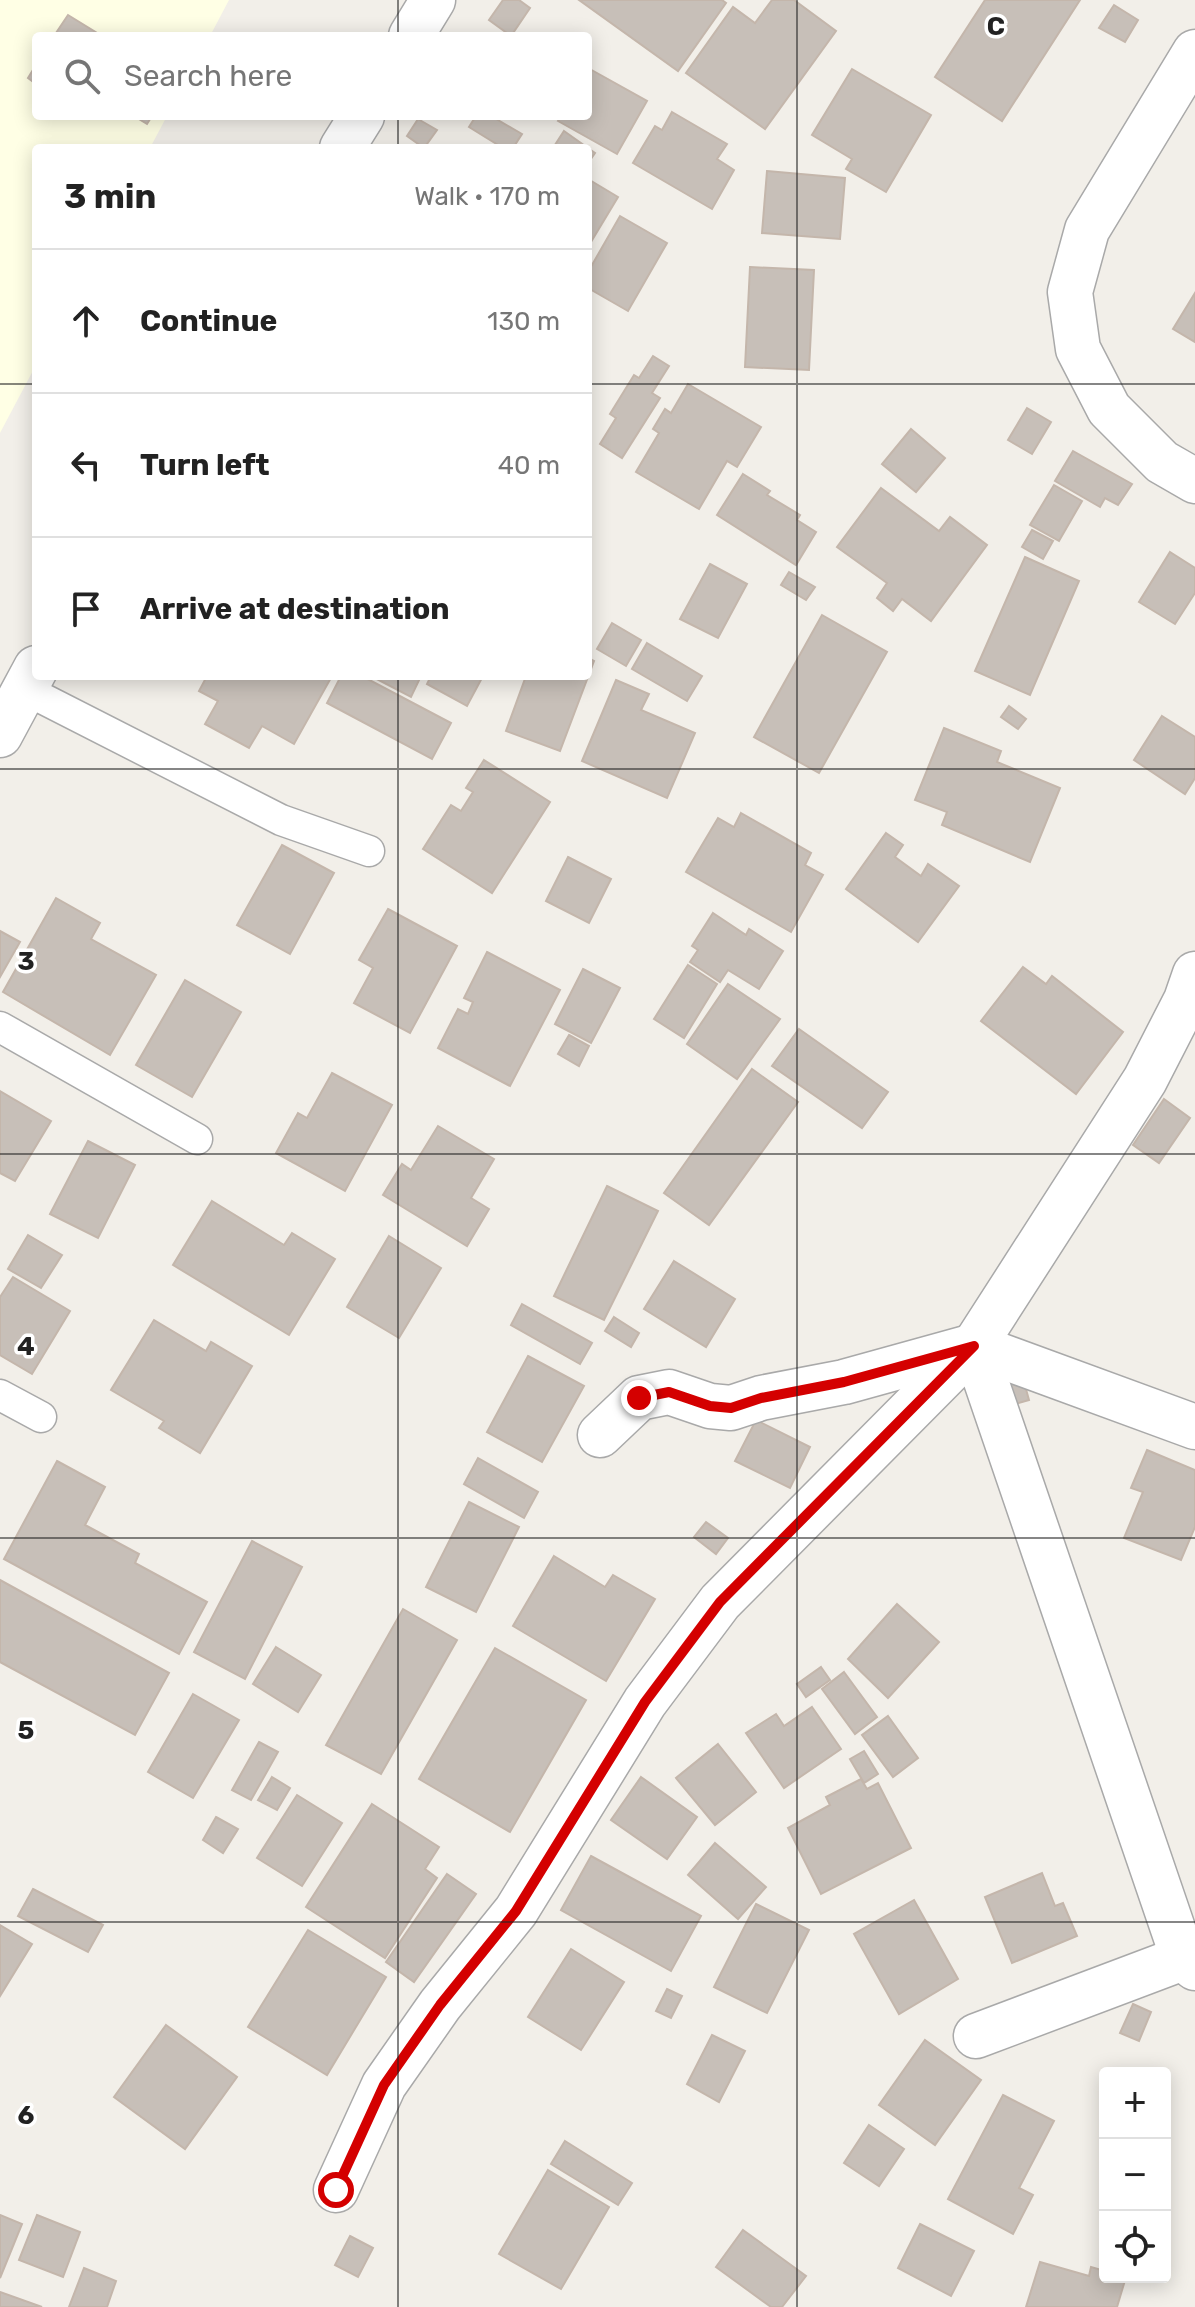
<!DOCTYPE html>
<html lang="en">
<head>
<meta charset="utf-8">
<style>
  :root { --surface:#fff; --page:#f2f2f2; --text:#222; --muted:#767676; --line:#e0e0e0 }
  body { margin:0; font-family:Rubik,sans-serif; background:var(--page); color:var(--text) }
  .controls { position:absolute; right:24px; bottom:24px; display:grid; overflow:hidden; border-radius:8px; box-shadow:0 4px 20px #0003 }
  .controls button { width:72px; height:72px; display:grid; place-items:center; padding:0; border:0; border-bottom:2px solid var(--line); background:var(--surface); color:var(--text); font:40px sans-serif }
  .stop { position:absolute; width:24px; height:24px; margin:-18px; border:6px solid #d40000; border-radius:50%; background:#fff }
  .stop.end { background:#d40000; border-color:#fff; box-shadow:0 2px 8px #0008 }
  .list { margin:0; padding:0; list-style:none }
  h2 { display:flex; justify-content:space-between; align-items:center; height:104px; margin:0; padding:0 32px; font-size:34px }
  h2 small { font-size:26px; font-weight:400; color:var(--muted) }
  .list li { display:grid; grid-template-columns:52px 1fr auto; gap:24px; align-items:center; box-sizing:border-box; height:144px; padding:0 32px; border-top:2px solid var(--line) }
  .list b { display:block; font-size:30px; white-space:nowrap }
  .list em { font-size:26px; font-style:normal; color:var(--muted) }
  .icon { flex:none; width:44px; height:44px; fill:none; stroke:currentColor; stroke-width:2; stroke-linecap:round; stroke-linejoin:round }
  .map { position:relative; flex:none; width:1195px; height:2307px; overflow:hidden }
  .search { position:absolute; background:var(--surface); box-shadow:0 4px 20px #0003; left:32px; top:32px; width:560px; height:88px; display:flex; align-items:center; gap:20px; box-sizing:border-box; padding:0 28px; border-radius:8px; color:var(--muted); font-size:30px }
  .panel { position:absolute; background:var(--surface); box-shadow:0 4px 20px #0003; left:32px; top:144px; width:560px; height:536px; border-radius:8px }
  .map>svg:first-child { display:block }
  .education { fill:#ffffe5 }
  .building { fill:#c7bfb8; stroke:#c4b6ab; stroke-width:2 }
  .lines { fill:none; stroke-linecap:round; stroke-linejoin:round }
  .service-casing { stroke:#a9a9a9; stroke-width:33 }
  .minor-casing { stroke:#a9a9a9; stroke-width:47 }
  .tertiary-casing { stroke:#a9a9a9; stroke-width:47 }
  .service { stroke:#fff; stroke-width:30 }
  .minor { stroke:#fff; stroke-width:44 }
  .tertiary { stroke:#fff; stroke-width:44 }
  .route { stroke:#d40000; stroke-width:10 }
  .grid { fill:none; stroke:#222; stroke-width:2; stroke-opacity:0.55 }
  .grid-label { font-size:26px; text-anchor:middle; font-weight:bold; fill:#222; stroke:#fff; stroke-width:7; stroke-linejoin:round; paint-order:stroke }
</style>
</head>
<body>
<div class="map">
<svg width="1195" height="2307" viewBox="0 0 1195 2307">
  <rect width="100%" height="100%" fill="#f2efe9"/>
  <polygon class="education" points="0,0 229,0 210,36 36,36 36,116 167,116 150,148 36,148 36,365 0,433"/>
  <g class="building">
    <polygon points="503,0 519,0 530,8 511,36 489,20"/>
    <polygon points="579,0 722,0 726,3 678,71"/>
    <polygon points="772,0 794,0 836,31 765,129 686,73 733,7 755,23"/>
    <polygon points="985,0 1080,0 1002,121 935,77"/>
    <polygon points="1114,5 1138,20 1125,42 1099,28"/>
    <polygon points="68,15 102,36 54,36"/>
    <polygon points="36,65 36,84 28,78"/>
    <polygon points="588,68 647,101 617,154 558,121 561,116 588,116"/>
    <polygon points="852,69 931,115 886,192 846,169 852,159 812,135"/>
    <polygon points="672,112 727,144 717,159 734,170 712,209 633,163 655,126 662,130"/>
    <polygon points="134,116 152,116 147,124"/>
    <polygon points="476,116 491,116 522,134 513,148 503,148 469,127"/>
    <polygon points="418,119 437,130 424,148 407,136"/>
    <polygon points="564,131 595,153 588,163 588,148 553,148"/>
    <polygon points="767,171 845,178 840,239 762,233"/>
    <polygon points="588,179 618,197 588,247"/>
    <polygon points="620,216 667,243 628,311 588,288 588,272"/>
    <polygon points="750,267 814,270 809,370 745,367"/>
    <polygon points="1195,293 1195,342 1173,329"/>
    <polygon points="653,356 669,366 652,393 660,398 622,458 600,444 616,418 610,414 634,375 639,378"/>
    <polygon points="688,384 761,427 737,467 727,461 699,509 636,472 659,433 653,429 665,409 671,413"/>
    <polygon points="1027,408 1051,422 1032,454 1008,440"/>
    <polygon points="911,429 945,458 916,492 882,464"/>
    <polygon points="1073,451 1132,484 1118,505 1105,498 1100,507 1055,481"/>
    <polygon points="743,474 770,491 767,495 800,515 797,520 816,532 796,565 717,515"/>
    <polygon points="1054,485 1082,501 1059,541 1030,525"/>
    <polygon points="881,488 939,531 950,517 987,545 931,621 902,599 893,611 877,598 887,583 837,547"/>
    <polygon points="1032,530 1053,541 1043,559 1022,547"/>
    <polygon points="1170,552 1195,568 1195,593 1175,624 1139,602"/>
    <polygon points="1025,557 1079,581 1030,695 975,671"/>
    <polygon points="710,564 747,584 718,638 680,619"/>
    <polygon points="789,572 815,587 806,600 781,585"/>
    <polygon points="822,615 887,652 819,773 754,737"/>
    <polygon points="612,623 641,640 626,666 597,649"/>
    <polygon points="647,643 702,676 687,701 632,669"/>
    <polygon points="588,658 594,661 560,751 506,731 526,676 588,676"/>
    <polygon points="207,676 332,676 294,744 262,726 249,748 205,724 218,701 199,691"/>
    <polygon points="341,676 362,676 451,723 432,759 327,703"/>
    <polygon points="371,676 421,676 411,697"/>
    <polygon points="431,676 483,676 467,706 427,684"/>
    <polygon points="616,680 649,694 641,710 695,733 667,798 582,761"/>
    <polygon points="1009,706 1026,719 1018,729 1001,717"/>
    <polygon points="1162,716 1195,737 1195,778 1185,794 1134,760"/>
    <polygon points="944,728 1001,751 997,762 1060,788 1030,862 942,825 947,812 915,800"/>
    <polygon points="484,760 550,802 492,893 423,849 451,805 461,811 473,792 466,788"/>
    <polygon points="741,813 811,853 805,865 823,875 791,932 686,872 718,818 734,827"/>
    <polygon points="886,833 903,845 895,857 921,876 928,864 959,886 918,942 846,889"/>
    <polygon points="282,845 334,873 290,954 237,925"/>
    <polygon points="568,857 611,879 589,923 546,901"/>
    <polygon points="56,898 100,923 91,939 156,975 110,1055 3,992"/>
    <polygon points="388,909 457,946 410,1033 354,1003 373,968 359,960"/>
    <polygon points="713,913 746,935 749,929 783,951 759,989 728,970 720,982 690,962 698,950 692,946"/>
    <polygon points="0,931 20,942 0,977"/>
    <polygon points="487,952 560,990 510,1086 438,1048 458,1009 468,1014 473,1002 464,998"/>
    <polygon points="688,965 717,984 684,1038 654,1019"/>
    <polygon points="1023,967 1046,984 1052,976 1123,1032 1076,1094 981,1021"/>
    <polygon points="583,969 620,988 591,1043 555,1024"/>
    <polygon points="185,980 241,1012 192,1097 136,1065"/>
    <polygon points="728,984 780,1019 737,1079 687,1044"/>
    <polygon points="799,1029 888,1092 862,1128 772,1066"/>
    <polygon points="569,1035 589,1046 579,1066 558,1054"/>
    <polygon points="752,1069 798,1102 709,1225 664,1193"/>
    <polygon points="332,1073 392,1105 345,1191 276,1153 298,1113 307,1118"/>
    <polygon points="0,1091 51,1121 15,1181 0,1173"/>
    <polygon points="1164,1099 1190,1118 1159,1163 1133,1145"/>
    <polygon points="438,1126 494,1159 471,1198 489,1209 467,1246 383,1195 402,1164 411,1170"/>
    <polygon points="88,1141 135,1165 98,1238 50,1214"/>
    <polygon points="607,1186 658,1211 604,1320 554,1296"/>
    <polygon points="212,1201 284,1245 292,1233 335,1259 289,1335 173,1265"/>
    <polygon points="28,1235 62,1255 41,1288 8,1269"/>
    <polygon points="389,1236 441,1268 399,1338 347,1307"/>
    <polygon points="674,1261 735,1299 706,1347 644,1309"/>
    <polygon points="13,1277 70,1311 32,1374 0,1355 0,1297"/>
    <polygon points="522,1304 592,1343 580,1364 511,1325"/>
    <polygon points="614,1317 639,1333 631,1347 605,1331"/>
    <polygon points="154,1320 206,1351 211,1342 252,1366 200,1453 159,1428 164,1421 111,1390"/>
    <polygon points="528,1356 584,1386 542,1462 487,1432"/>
    <polygon points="997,1376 1024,1382 1029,1400 1005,1407"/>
    <polygon points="756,1420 810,1447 790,1488 735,1461"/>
    <polygon points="1147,1450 1195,1470 1195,1527 1181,1560 1124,1538 1143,1492 1131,1488"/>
    <polygon points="478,1458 538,1492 524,1518 464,1484"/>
    <polygon points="57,1461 105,1487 85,1525 139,1554 135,1563 207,1602 179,1654 4,1559"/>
    <polygon points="469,1502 519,1527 476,1612 426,1587"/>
    <polygon points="706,1522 728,1538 716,1554 694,1537"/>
    <polygon points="252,1541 302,1567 245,1679 194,1652"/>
    <polygon points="554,1556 605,1587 613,1575 655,1599 606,1681 513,1626"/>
    <polygon points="0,1580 169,1673 135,1735 0,1662"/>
    <polygon points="897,1604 939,1642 888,1698 848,1659"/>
    <polygon points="403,1609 457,1640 381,1774 326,1745"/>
    <polygon points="276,1647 321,1675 298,1712 253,1684"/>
    <polygon points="495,1648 586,1700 510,1832 419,1779"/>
    <polygon points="821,1667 830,1680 806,1697 797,1684"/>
    <polygon points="844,1672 877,1717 855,1734 822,1689"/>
    <polygon points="193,1694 239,1720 193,1798 148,1772"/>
    <polygon points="812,1707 841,1749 784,1788 746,1733 776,1714 784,1726"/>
    <polygon points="888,1716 918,1758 893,1777 862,1735"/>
    <polygon points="259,1742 278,1752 251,1800 232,1790"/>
    <polygon points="718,1744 756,1792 715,1825 676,1778"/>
    <polygon points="864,1751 878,1774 864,1783 850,1759"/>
    <polygon points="272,1777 290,1788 277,1810 258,1800"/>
    <polygon points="641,1777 697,1817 667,1859 611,1820"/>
    <polygon points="861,1779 867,1789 878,1783 911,1848 821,1894 788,1828 830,1805 826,1797"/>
    <polygon points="297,1795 342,1823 302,1886 257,1858"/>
    <polygon points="372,1804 439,1847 425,1869 437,1878 385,1958 306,1907"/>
    <polygon points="216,1817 238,1829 223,1853 203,1840"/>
    <polygon points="715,1843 766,1887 738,1919 688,1875"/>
    <polygon points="591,1856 701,1916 671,1971 561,1910"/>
    <polygon points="1042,1873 1055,1906 1063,1903 1077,1936 1012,1963 985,1897"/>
    <polygon points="447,1874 476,1894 414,1982 386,1962"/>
    <polygon points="33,1889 103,1925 88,1952 18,1916"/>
    <polygon points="914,1900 958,1979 899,2014 854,1934"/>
    <polygon points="756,1904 809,1930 767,2013 714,1987"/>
    <polygon points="0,1925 32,1944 0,1996"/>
    <polygon points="308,1930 386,1977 327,2075 248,2027"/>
    <polygon points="571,1949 624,1982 581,2050 528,2017"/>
    <polygon points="667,1989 682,1996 671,2018 656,2011"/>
    <polygon points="1133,2004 1151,2012 1139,2041 1120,2033"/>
    <polygon points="166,2025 237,2077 185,2149 114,2097"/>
    <polygon points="712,2035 745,2051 719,2102 687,2084"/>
    <polygon points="925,2040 981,2080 935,2145 879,2105"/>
    <polygon points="1003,2095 1054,2121 1019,2188 1033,2195 1013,2234 948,2199"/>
    <polygon points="869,2125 904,2149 879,2186 844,2163"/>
    <polygon points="565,2141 632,2183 618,2205 551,2164"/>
    <polygon points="548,2170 609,2207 561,2289 499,2254"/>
    <polygon points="0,2215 22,2224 0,2278"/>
    <polygon points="37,2215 80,2232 63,2277 19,2260"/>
    <polygon points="920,2224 974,2251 951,2296 898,2268"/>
    <polygon points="743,2230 806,2276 782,2307 771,2307 716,2267"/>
    <polygon points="350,2236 373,2248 358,2277 335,2265"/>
    <polygon points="1040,2262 1089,2276 1091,2267 1105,2271 1105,2277 1126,2277 1117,2307 1026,2307"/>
    <polygon points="84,2268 116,2281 107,2307 69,2307"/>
    <polygon points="0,2292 42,2307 0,2307"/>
  </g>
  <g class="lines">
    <g class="service-casing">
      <g id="service">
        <polyline points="24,689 281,820 369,851"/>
        <polyline points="0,1027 197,1139"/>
        <polyline points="0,1395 41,1417"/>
      </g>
    </g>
    <g class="minor-casing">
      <g id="minor">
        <polyline points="1195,52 1087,230 1070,292 1078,349 1109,409 1162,462 1195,481"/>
        <polyline points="974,1346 1183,1958 1195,1968"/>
        <polyline points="600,1435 639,1398 669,1392 710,1406 731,1408 761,1398 844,1382 974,1346 1195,1427"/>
        <polyline points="976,2036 1183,1958"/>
        <polyline points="336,2190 384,2085 440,2005 516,1911 645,1702 720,1602 974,1346 1145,1080 1186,1000 1195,974"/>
      </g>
    </g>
    <g class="tertiary-casing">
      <g id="tertiary">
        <polyline points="411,36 433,0"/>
        <polyline points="342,148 362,116"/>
        <polyline points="0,735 36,668"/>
      </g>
    </g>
    <use href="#service" class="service"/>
    <use href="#minor" class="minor"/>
    <use href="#tertiary" class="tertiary"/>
  </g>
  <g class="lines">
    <polyline class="route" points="336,2190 384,2085 440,2005 516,1911 645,1702 720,1602 974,1346 844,1382 761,1398 731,1408 710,1406 669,1392 639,1398"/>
  </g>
  <path class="grid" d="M398,0V36M797,0V2307M398,116V148M0,384H36M588,384H1195M398,676V2307M0,769H1195M0,1154H1195M0,1538H1195M0,1922H1195"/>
  <g class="grid-label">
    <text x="996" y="35">C</text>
    <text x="26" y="970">3</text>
    <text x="26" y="1355">4</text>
    <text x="26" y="1739">5</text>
    <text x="26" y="2124">6</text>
  </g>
</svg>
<div class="controls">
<button>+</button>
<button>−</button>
<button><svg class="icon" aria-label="locate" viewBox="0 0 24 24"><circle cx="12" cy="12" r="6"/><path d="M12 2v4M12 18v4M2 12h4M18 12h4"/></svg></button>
</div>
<div class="stop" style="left:336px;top:2190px"></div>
<div class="stop end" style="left:639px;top:1398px"></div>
<div class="search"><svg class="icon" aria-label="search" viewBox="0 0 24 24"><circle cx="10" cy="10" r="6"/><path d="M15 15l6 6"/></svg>Search here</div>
<section class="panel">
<h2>3 min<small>Walk · 170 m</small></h2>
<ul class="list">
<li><svg class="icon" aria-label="ahead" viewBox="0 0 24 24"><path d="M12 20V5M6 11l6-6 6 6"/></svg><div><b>Continue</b></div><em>130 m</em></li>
<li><svg class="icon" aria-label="left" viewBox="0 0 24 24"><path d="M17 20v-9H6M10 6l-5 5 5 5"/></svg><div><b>Turn left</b></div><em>40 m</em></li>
<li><svg class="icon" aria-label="arrive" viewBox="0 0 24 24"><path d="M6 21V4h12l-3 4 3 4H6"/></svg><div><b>Arrive at destination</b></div></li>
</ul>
</section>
</div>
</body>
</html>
